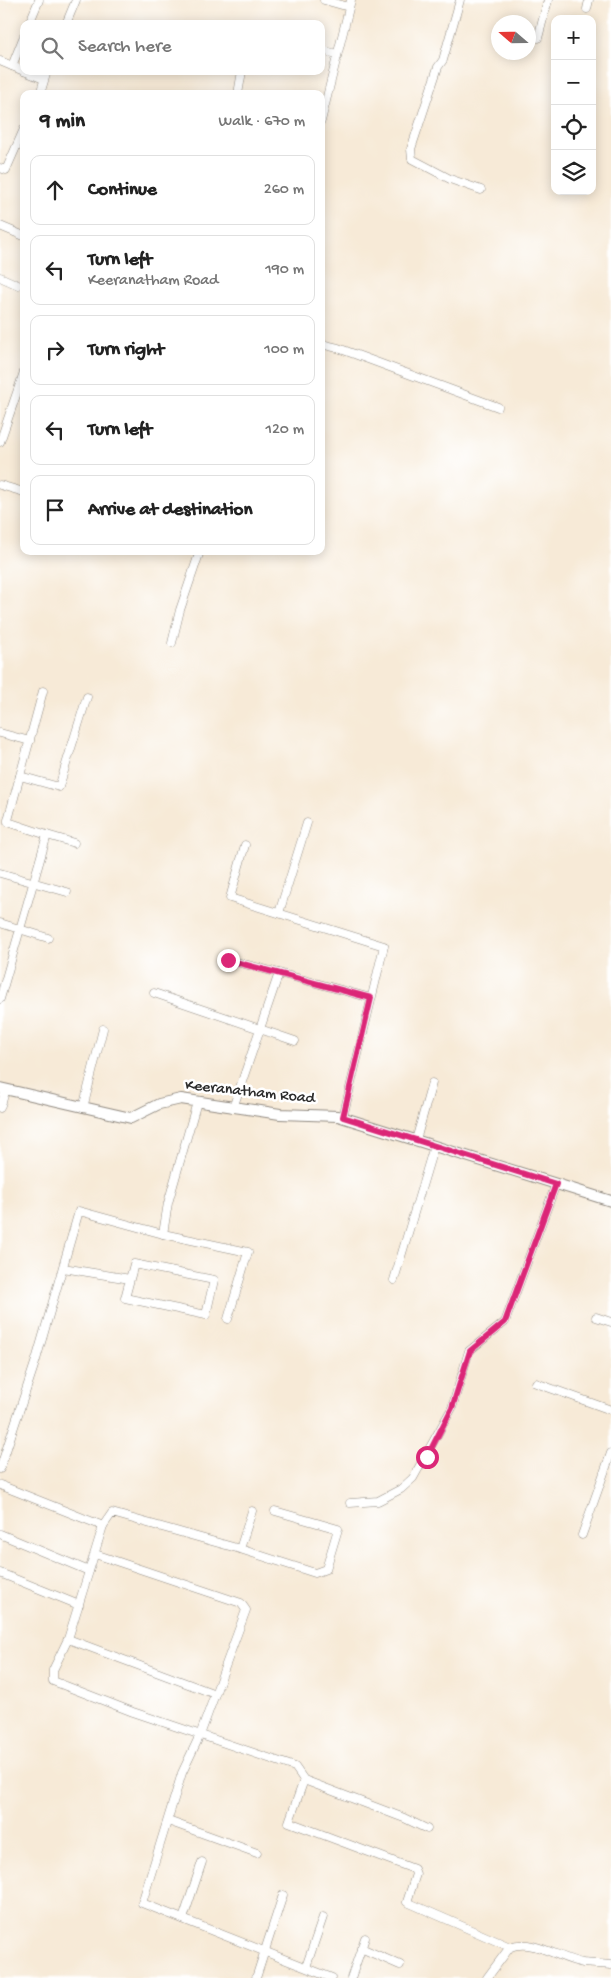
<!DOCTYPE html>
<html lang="en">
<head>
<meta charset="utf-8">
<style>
  :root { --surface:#fff; --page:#f6f6f6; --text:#222; --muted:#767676; --line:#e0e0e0 }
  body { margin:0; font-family:"Gochi Hand",sans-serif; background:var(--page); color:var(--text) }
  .controls { position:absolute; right:15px; top:15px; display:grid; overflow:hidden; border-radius:10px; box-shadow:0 2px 12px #0003 }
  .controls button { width:45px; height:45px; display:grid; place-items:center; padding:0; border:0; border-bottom:1px solid var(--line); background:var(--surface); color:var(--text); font:25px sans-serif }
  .compass { position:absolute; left:491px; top:15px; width:45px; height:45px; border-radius:50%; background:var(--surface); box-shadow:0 2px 12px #0003; rotate:290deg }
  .stop { position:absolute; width:15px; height:15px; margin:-11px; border:4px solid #db2777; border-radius:50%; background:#fff }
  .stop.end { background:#db2777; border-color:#fff; box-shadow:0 1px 5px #0008 }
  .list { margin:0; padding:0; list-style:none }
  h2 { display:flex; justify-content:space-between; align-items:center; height:65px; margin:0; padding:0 20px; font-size:21px }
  h2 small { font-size:16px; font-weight:400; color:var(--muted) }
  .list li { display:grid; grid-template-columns:32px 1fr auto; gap:15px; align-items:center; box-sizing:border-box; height:70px; margin:0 10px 10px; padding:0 10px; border:1px solid var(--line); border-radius:10px }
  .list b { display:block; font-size:19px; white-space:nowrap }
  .list p { margin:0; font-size:16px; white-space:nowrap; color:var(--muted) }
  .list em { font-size:16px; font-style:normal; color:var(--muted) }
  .icon { flex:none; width:28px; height:28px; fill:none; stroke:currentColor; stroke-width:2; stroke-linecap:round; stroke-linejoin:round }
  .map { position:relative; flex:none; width:611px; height:1978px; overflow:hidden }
  .search { position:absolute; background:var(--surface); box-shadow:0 2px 12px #0003; left:20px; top:20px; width:305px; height:55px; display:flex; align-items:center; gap:12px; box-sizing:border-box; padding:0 18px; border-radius:10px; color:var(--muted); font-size:19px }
  .panel { position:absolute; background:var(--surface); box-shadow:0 2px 12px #0003; left:20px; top:90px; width:305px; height:465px; border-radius:10px }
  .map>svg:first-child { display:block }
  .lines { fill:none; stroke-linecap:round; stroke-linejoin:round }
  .street-casing { stroke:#918a81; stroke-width:9 }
  .secondary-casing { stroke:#918a81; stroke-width:12 }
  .street { stroke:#fff; stroke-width:8 }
  .secondary { stroke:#fff; stroke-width:10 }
  .route { stroke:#db2777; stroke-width:6 }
  .labels { text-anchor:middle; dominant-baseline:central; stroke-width:5; stroke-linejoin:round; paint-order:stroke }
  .street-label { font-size:16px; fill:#2b2b2b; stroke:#fff }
</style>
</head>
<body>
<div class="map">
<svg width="611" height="1978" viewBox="0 0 611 1978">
  <rect width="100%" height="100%" fill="#fff"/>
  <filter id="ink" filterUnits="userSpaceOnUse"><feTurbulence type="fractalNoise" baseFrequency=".02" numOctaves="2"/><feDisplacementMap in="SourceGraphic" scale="10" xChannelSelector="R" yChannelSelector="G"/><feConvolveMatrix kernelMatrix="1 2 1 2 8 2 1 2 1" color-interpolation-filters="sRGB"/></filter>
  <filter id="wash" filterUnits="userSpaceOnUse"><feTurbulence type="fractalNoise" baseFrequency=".0096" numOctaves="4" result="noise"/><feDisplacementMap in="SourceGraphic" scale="20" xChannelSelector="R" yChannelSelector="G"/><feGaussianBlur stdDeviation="1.12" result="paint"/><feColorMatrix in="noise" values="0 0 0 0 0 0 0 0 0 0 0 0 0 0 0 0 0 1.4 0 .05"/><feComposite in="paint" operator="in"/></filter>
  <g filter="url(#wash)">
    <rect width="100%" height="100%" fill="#f7ead7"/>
  </g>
  <g filter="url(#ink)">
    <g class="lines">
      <g class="street-casing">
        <g id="street">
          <polyline points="324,0 349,7"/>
          <polyline points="460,0 443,60 438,67 411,149 412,159 450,179 481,190"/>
          <polyline points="587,9 589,0"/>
          <polyline points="29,24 39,0"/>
          <polyline points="66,24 76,0"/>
          <polyline points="538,38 548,0"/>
          <polyline points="321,50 337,54"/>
          <polyline points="0,61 24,71"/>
          <polyline points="12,66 24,36"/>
          <polyline points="24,71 44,79"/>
          <polyline points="40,94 47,71"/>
          <polyline points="238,94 242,71"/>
          <polyline points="321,121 351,0"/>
          <polyline points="0,168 6,170 24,129"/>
          <polyline points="0,226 24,236"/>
          <polyline points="0,277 18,285"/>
          <polyline points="321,344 338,348 498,407"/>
          <polyline points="0,442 24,372"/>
          <polyline points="0,485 24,492"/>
          <polyline points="172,643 180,610 200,551"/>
          <polyline points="0,733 30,741"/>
          <polyline points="20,776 59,787 87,697"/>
          <polyline points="47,835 74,843"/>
          <polyline points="245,845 230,898 384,946 343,1117"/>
          <polyline points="0,873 67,892"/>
          <polyline points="279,913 307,823"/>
          <polyline points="0,923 48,938"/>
          <polyline points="229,960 279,973"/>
          <polyline points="154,993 295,1041"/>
          <polyline points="0,999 47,835 8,822 8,820 43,691"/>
          <polyline points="0,1108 6,1089"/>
          <polyline points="83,1108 103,1029"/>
          <polyline points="233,1108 279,973 371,998"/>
          <polyline points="416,1140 432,1083"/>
          <polyline points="163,1234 168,1203 197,1102"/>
          <polyline points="63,1268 130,1279 125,1298 206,1315 214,1280 134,1264 130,1279"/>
          <polyline points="394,1280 434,1146"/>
          <polyline points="596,1317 611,1322"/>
          <polyline points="536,1383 611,1410"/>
          <polyline points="0,1469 36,1360 79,1211 163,1234 248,1252 228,1319"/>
          <polyline points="0,1485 103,1526"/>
          <polyline points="350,1503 378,1501 401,1489 413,1478 452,1408 469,1351 505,1322 556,1184"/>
          <polyline points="275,1511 338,1529 326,1569 315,1573 240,1549 112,1513 103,1526 68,1639 53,1670 53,1681 133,1712 295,1767 304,1780 404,1818 427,1829"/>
          <polyline points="0,1534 89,1571"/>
          <polyline points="582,1535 611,1453"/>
          <polyline points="240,1549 252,1511"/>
          <polyline points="95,1554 241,1603 246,1610 200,1735 182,1773 142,1903 332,1978"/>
          <polyline points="0,1573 79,1605"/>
          <polyline points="68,1639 215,1694"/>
          <polyline points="304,1780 289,1822 414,1869 416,1874 407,1902 510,1947"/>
          <polyline points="168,1821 257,1853"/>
          <polyline points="183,1919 202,1862"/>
          <polyline points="361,1948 400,1965"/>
          <polyline points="306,1967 323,1917"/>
          <polyline points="256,1978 283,1895"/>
          <polyline points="351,1978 365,1938"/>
          <path d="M487,1978L510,1947C534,1938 559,1959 583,1963C592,1964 602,1964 611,1965"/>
        </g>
      </g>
      <g class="secondary-casing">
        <polyline id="secondary" points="0,1088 131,1118 159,1104 181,1099 280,1114 338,1116 611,1201"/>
      </g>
      <use href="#street" class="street"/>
      <use href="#secondary" class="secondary"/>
    </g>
  </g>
  <g class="lines" filter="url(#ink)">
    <polyline class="route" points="228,960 371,998 343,1117 556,1184 505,1322 470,1351 452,1408 427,1457"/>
  </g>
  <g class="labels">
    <g class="street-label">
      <text transform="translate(250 1093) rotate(6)">Keeranatham Road</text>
    </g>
  </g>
</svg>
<div class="controls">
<button>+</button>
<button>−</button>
<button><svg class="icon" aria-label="locate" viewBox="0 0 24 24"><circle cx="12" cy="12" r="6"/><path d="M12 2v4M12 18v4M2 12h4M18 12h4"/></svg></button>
<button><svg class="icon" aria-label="layers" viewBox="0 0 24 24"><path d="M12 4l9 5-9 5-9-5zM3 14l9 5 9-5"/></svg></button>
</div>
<svg class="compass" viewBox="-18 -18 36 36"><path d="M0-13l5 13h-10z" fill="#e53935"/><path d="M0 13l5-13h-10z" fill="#767676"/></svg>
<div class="stop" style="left:427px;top:1457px"></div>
<div class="stop end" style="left:228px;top:960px"></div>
<div class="search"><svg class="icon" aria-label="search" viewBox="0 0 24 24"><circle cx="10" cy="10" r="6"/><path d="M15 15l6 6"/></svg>Search here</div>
<section class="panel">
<h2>9 min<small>Walk · 670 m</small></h2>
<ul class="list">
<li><svg class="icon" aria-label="ahead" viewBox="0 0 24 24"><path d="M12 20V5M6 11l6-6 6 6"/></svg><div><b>Continue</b></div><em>260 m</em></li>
<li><svg class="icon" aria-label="left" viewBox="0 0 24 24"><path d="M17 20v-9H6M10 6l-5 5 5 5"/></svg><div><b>Turn left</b><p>Keeranatham Road</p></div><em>190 m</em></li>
<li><svg class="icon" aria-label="right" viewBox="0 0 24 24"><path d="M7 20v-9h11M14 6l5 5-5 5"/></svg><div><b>Turn right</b></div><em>100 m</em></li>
<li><svg class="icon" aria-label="left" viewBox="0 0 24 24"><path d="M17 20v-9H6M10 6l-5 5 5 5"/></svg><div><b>Turn left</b></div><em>120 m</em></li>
<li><svg class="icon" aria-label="arrive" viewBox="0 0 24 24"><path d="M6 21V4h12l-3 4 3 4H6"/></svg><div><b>Arrive at destination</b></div></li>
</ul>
</section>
</div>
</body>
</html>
